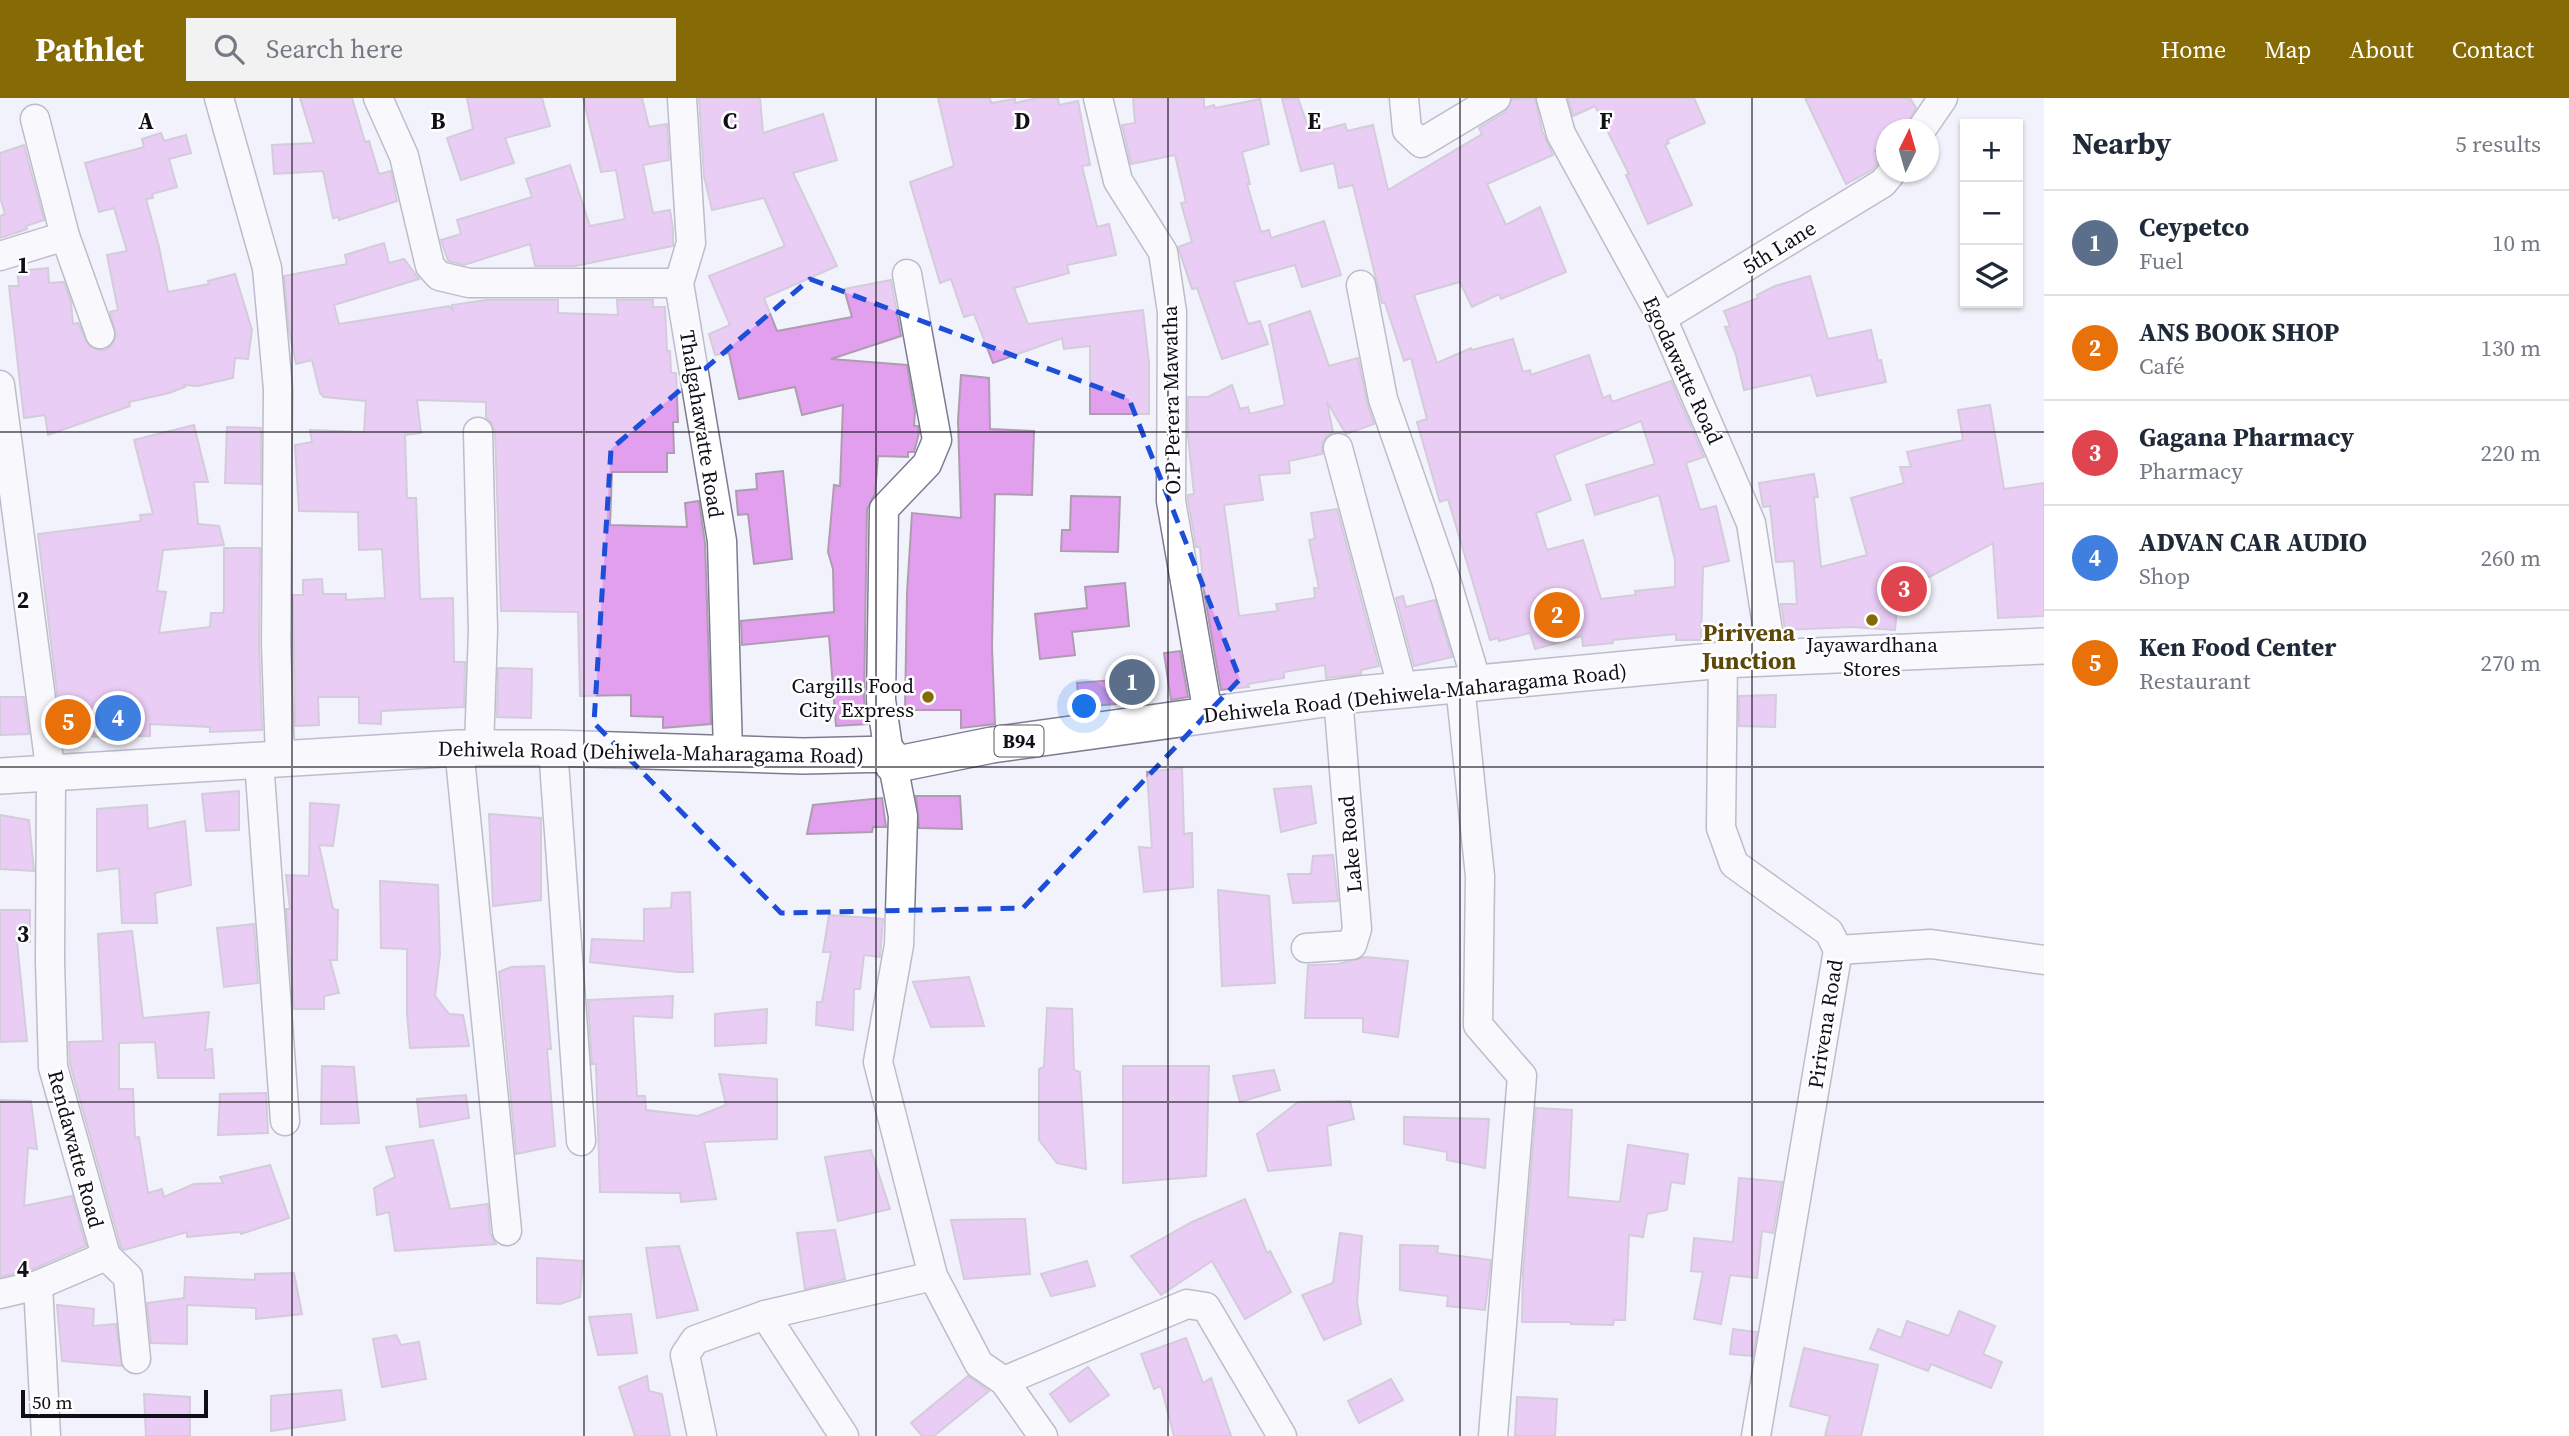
<!DOCTYPE html>
<html lang="en">
<head>
<meta charset="utf-8">
<style>
  :root { --surface:#fff; --page:#f2f2f3; --text:#1f2937; --muted:#747a83; --line:#e0e1e3; --accent:#866a05 }
  body { margin:0; font-family:"Source Serif 4",serif; background:var(--page); color:var(--text) }
  .controls { position:absolute; right:21px; top:21px; display:grid; overflow:hidden; border-radius:0px; box-shadow:0 2px 5px #0004 }
  .controls button { width:63px; height:63px; display:grid; place-items:center; padding:0; border:0; border-bottom:2px solid var(--line); background:var(--surface); color:var(--text); font:35px sans-serif }
  .compass { position:absolute; left:1876px; top:21px; width:63px; height:63px; border-radius:50%; background:var(--surface); box-shadow:0 2px 5px #0004; rotate:5deg }
  .scale { position:absolute; left:21px; bottom:18px; width:187px; box-sizing:border-box; padding-left:7px; border:4px solid #100f17; border-top:0; font-size:19px; line-height:24px; white-space:nowrap; color:#100f17; -webkit-text-stroke:5px #fff; paint-order:stroke }
  .you { position:absolute; left:1085px; top:609px; width:24px; height:24px; margin:-18px; border:5px solid #fff; border-radius:50%; background:#1a73e8; box-shadow:0 0 0 10px #1a73e833 }
  .badge { display:grid; place-items:center; width:46px; height:46px; border-radius:50%; background:var(--accent); color:#fff; font-size:23px; font-weight:700 }
  .pin { position:absolute; translate:-50% -50%; border:4px solid #fff; box-shadow:0 2px 7px #0006 }
  .list { margin:0; padding:0; list-style:none }
  h2 { display:flex; justify-content:space-between; align-items:center; height:91px; margin:0; padding:0 28px; font-size:30px }
  h2 small { font-size:23px; font-weight:400; color:var(--muted) }
  .list li { display:grid; grid-template-columns:46px 1fr auto; gap:21px; align-items:center; box-sizing:border-box; height:105px; padding:0 28px; border-top:2px solid var(--line) }
  .list b { display:block; font-size:26px; white-space:nowrap }
  .list p { margin:0; font-size:23px; white-space:nowrap; color:var(--muted) }
  .list em { font-size:23px; font-style:normal; color:var(--muted) }
  .icon { flex:none; width:38px; height:38px; fill:none; stroke:currentColor; stroke-width:2; stroke-linecap:round; stroke-linejoin:round }
  .map { position:relative; flex:none; width:2044px; height:1338px; overflow:hidden }
  header { display:flex; align-items:center; gap:42px; box-sizing:border-box; height:98px; padding:0 35px; background:var(--accent); color:#fff }
  header strong { font-size:33px }
  nav { display:flex; gap:38px; margin-inline-start:auto; font-size:24px }
  .search { width:490px; height:63px; background:var(--page); display:flex; align-items:center; gap:18px; box-sizing:border-box; padding:0 24px; border-radius:0px; color:var(--muted); font-size:26px }
  main { display:flex }
  aside { flex:1; background:var(--surface) }
  .map>svg:first-child { display:block }
  .building { fill:#e19fee; stroke:#ae9db1; stroke-width:2; fill-rule:evenodd }
  .lines { fill:none; stroke-linecap:round; stroke-linejoin:round }
  .minor-casing { stroke:#7d7b92; stroke-width:31 }
  .major-casing { stroke:#7d7b92; stroke-width:38 }
  .minor { stroke:#fff; stroke-width:28 }
  .major { stroke:#fff; stroke-width:35 }
  .marked { fill:none; stroke:#1d4ed8; stroke-width:5; stroke-dasharray:14 9; stroke-linejoin:round }
  .grid { fill:none; stroke:#100f17; stroke-width:2; stroke-opacity:0.55 }
  .poi-dot { fill:#866a05; stroke:#fff; stroke-width:2.5 }
  .labels { text-anchor:middle; dominant-baseline:central; stroke-width:5; stroke-linejoin:round; paint-order:stroke }
  .shield { fill:#fff; stroke:#58575d; stroke-width:2 }
  .shield-label { font-size:19px; font-weight:bold; fill:#100f17 }
  .street-label { font-size:21px; fill:#100f17; stroke:#fff }
  .poi-label { font-size:21px; fill:#100f17; stroke:#fff }
  .quarter-label { font-size:24px; font-weight:bold; fill:#5c4808; stroke:#fff }
  .grid-label { font-size:23px; text-anchor:middle; font-weight:bold; fill:#100f17; stroke:#fff; stroke-width:5; stroke-linejoin:round; paint-order:stroke }
</style>
</head>
<body>
<header>
<strong>Pathlet</strong>
<div class="search"><svg class="icon" aria-label="search" viewBox="0 0 24 24"><circle cx="10" cy="10" r="6"/><path d="M15 15l6 6"/></svg>Search here</div>
<nav><a>Home</a><a>Map</a><a>About</a><a>Contact</a></nav>
</header>
<main>
<div class="map">
<svg width="2044" height="1338" viewBox="0 0 2044 1338">
  <rect width="100%" height="100%" fill="#f2f2fc"/>
  <g class="building">
    <polygon points="300,0 352,0 365,44 369,43 379,76 391,73 397,103 339,122 339,119 333,120 323,73 274,76 272,47 314,45"/>
    <polygon points="467,0 542,0 550,28 505,40 514,65 461,82 447,40 473,31"/>
    <polygon points="583,0 642,0 649,29 667,26 669,62 643,67 653,115 670,112 673,131 673,148 575,168 535,168 530,146 464,167 448,163 441,142 461,136 457,122 532,99 526,81 570,67 590,128 625,121 616,72 601,74"/>
    <polygon points="699,0 760,0 763,35 823,16 837,62 793,75 837,168 764,200 777,233 852,219 844,191 891,182 901,238 831,261 907,267 915,314 914,328 918,328 919,335 914,354 908,354 908,359 878,358 875,396 867,411 864,602 868,626 836,628 829,538 742,547 741,523 834,514 833,471 828,454 834,387 840,388 843,307 802,317 795,289 739,301 729,255 715,257 709,236 730,227 709,178 785,148 764,100 712,112 704,78"/>
    <polygon points="938,0 990,0 991,5 1015,1 1015,5 1037,0 1058,0 1059,7 1078,3 1090,67 1082,68 1097,129 1109,126 1116,157 1067,167 1069,175 1014,190 1028,226 1143,212 1149,265 1149,316 1090,316 1090,248 1064,251 1062,240 993,265 974,216 964,219 951,181 940,185 910,84 954,68"/>
    <polygon points="1133,0 1204,0 1204,10 1214,7 1215,10 1260,1 1269,46 1242,54 1250,86 1247,86 1261,134 1269,132 1271,140 1324,123 1341,177 1302,189 1295,167 1234,184 1248,226 1260,223 1268,246 1222,261 1197,190 1192,191 1178,149 1192,144 1181,105 1186,104 1175,57 1131,66 1122,27 1135,25"/>
    <path d="M1298,0L1310,35L1345,26L1347,33L1373,27L1388,92L1482,36L1479,30L1505,14L1512,1L1535,0L1542,33L1553,57L1487,86L1506,127L1540,109L1566,174L1501,201L1499,196L1472,209L1460,184L1414,197L1437,265L1471,250L1472,252L1513,241L1523,274L1530,272L1531,277L1589,257L1603,300L1610,297L1612,304L1671,283L1704,359L1686,365L1700,412L1716,408L1729,463L1703,469L1701,542H1676V536L1613,542V545L1583,548L1582,538L1535,551L1530,535L1499,543L1498,540L1490,542L1448,401L1440,404L1417,324L1427,321L1411,260L1404,263L1385,205H1382L1353,87L1339,90L1334,65L1301,73L1282,1ZM1641,323L1655,366L1586,387L1595,417L1659,397L1675,462V489L1635,493L1636,497L1601,501L1583,442L1547,452L1536,415L1571,402L1554,357Z"/>
    <polygon points="1568,0 1694,0 1705,25 1667,42 1669,45 1665,47 1692,107 1648,126 1626,77 1629,76 1595,8 1573,18"/>
    <polygon points="1805,0 1910,0 1916,10 1904,32 1886,32 1886,45 1875,52 1880,62 1872,72 1846,86"/>
    <polygon points="161,35 164,43 186,37 191,55 169,61 177,89 152,96 153,100 146,101 159,149 168,194 209,186 208,183 235,176 252,232 248,261 235,260 233,280 198,288 184,287 185,289 169,295 129,304 130,308 48,337 45,317 24,320 9,188 19,188 17,173 48,170 49,185 64,184 71,204 73,226 78,225 89,248 98,252 105,252 112,247 116,238 110,214 118,212 107,157 127,153 114,110 99,114 85,65 144,49 142,41"/>
    <polygon points="24,47 44,122 26,128 27,131 0,140 0,118 5,116 0,99 0,55"/>
    <polygon points="384,145 389,165 404,161 419,181 334,207 339,226 449,208 453,213 452,207 486,202 558,202 558,215 618,217 617,202 653,202 653,209 665,209 667,253 670,253 671,275 676,275 678,324 673,324 674,355 667,355 667,374 612,374 610,427 687,429 685,405 699,403 705,445 711,626 663,630 663,619 631,618 631,597 580,598 578,514 501,513 495,334 492,325 486,319 486,304 417,302 421,335 405,337 407,400 416,400 420,501 453,500 454,564 465,564 464,609 381,613 381,626 359,625 359,599 318,599 319,627 295,628 293,497 303,497 303,482 322,481 323,496 346,496 346,502 385,500 382,451 359,452 358,414 299,413 295,347 312,344 310,332 364,334 366,303 324,299 320,295 312,262 296,266 289,232 284,178 347,166 345,157"/>
    <polygon points="1810,178 1828,241 1871,232 1878,263 1881,262 1886,284 1817,298 1811,277 1744,292 1736,257 1725,229 1730,228 1724,213 1758,200 1757,197 1775,188"/>
    <polygon points="1310,213 1329,268 1358,260 1367,304 1374,326 1346,336 1327,304 1333,334 1327,338 1322,345 1322,356 1289,363 1290,375 1259,377 1263,402 1224,407 1239,518 1278,513 1276,506 1315,500 1314,490 1319,490 1309,442 1315,441 1311,415 1337,411 1379,568 1361,572 1361,576 1326,580 1325,567 1284,574 1284,580 1248,586 1249,589 1221,592 1204,494 1200,449 1196,449 1188,402 1188,397 1194,396 1188,338 1188,299 1208,299 1232,287 1240,311 1248,309 1250,316 1285,307 1269,227"/>
    <polygon points="961,277 989,280 990,331 1034,333 1032,397 995,396 992,549 995,626 961,630 961,612 905,612 907,495 912,415 961,420 958,323"/>
    <polygon points="1990,307 2004,391 2044,385 2044,518 1998,520 1993,445 1916,486 1921,497 1898,499 1895,532 1852,529 1785,532 1781,506 1797,506 1794,463 1776,464 1770,408 1763,409 1759,385 1814,376 1818,399 1814,399 1821,469 1867,457 1851,400 1904,385 1900,369 1911,369 1907,354 1963,342 1958,312"/>
    <polygon points="194,327 208,384 194,384 198,426 219,428 224,447 163,452 157,493 166,494 159,535 210,529 211,515 223,515 224,510 224,450 260,450 259,546 262,632 210,634 210,629 150,626 150,638 99,639 62,636 38,436 141,423 140,417 153,416 134,342"/>
    <polygon points="227,329 261,330 261,386 225,385"/>
    <polygon points="783,373 792,461 754,466 748,416 738,417 736,393 757,391 756,376"/>
    <polygon points="1071,398 1120,399 1118,454 1061,453 1062,432 1070,432"/>
    <polygon points="1125,485 1129,528 1072,534 1075,557 1040,561 1035,516 1087,510 1085,489"/>
    <polygon points="1403,498 1406,509 1435,502 1452,559 1414,568 1396,500"/>
    <polygon points="1180,553 1188,599 1171,602 1164,555"/>
    <polygon points="498,570 532,571 531,620 497,619"/>
    <polygon points="1114,582 1116,606 1079,609 1077,585"/>
    <polygon points="1776,597 1775,629 1739,628 1739,598"/>
    <polygon points="0,599 24,599 29,636 0,637"/>
    <polygon points="1182,670 1184,736 1192,735 1193,789 1144,794 1139,749 1152,750 1147,674"/>
    <polygon points="1311,688 1316,725 1281,734 1274,691"/>
    <polygon points="239,693 239,732 206,733 202,696"/>
    <polygon points="916,698 960,698 962,731 919,730"/>
    <polygon points="882,700 886,729 873,729 872,734 807,736 813,707"/>
    <polygon points="310,705 339,707 333,748 319,747 333,811 338,812 337,862 330,862 339,895 324,898 324,911 294,911 286,811 290,811 286,777 309,778"/>
    <polygon points="147,707 148,731 185,723 191,787 155,795 157,825 122,825 119,770 97,773 97,711"/>
    <polygon points="489,716 541,720 541,802 493,808"/>
    <polygon points="0,717 29,722 34,773 0,771"/>
    <polygon points="1333,757 1338,803 1293,805 1288,776 1311,776 1313,758"/>
    <polygon points="380,783 438,787 440,856 435,898 449,916 463,917 469,948 410,950 407,915 407,851 381,850"/>
    <polygon points="1218,792 1269,798 1275,885 1222,888"/>
    <polygon points="690,794 693,874 678,874 590,864 592,841 644,843 644,811 671,810 672,795"/>
    <polygon points="0,812 30,812 30,844 17,844 27,943 0,944"/>
    <polygon points="829,817 883,821 880,859 864,857 860,891 854,891 853,932 816,927 817,904 822,904 831,854 823,854"/>
    <polygon points="254,826 258,885 224,889 217,830"/>
    <polygon points="132,833 143,920 209,914 205,952 212,951 214,980 158,980 155,944 119,945 119,991 133,991 135,1040 139,1039 148,1095 162,1091 164,1099 194,1086 223,1085 220,1079 270,1067 289,1120 241,1136 240,1134 187,1139 187,1134 124,1152 121,1149 70,966 69,944 103,943 98,836"/>
    <polygon points="1365,859 1408,863 1398,939 1363,934 1363,920 1305,920 1308,867 1338,866"/>
    <polygon points="544,868 551,951 547,951 555,1048 516,1056 499,874 511,869"/>
    <polygon points="969,879 984,928 931,929 913,884"/>
    <polygon points="673,898 672,920 633,918 637,998 645,998 646,1012 698,1018 726,1007 719,976 777,981 777,1041 704,1044 716,1101 681,1104 680,1095 600,1094 596,966 592,966 588,902"/>
    <polygon points="1047,910 1072,911 1074,972 1080,974 1086,1071 1057,1065 1039,1042 1039,971 1044,969"/>
    <polygon points="767,911 766,945 715,948 715,916"/>
    <polygon points="322,968 354,969 359,1025 321,1026"/>
    <polygon points="1123,968 1209,968 1206,1078 1123,1085"/>
    <polygon points="1274,972 1280,992 1240,1004 1233,978"/>
    <polygon points="266,995 268,1035 218,1037 220,996"/>
    <polygon points="466,997 469,1020 420,1029 417,1001"/>
    <polygon points="0,1002 31,1003 37,1051 28,1050 24,1108 72,1098 86,1148 33,1171 0,1179"/>
    <polygon points="1350,1003 1354,1021 1327,1028 1331,1067 1268,1073 1257,1036 1298,1004"/>
    <polygon points="1536,1010 1572,1012 1568,1099 1620,1104 1628,1047 1688,1056 1684,1086 1671,1084 1667,1112 1647,1116 1643,1139 1629,1137 1625,1222 1614,1222 1613,1227 1571,1226 1571,1224 1522,1224 1523,1175"/>
    <polygon points="1404,1019 1489,1021 1485,1070 1447,1062 1447,1054 1404,1046"/>
    <polygon points="433,1042 450,1111 488,1106 490,1135 496,1146 395,1153 389,1114 377,1117 374,1090 395,1079 386,1049"/>
    <polygon points="871,1052 890,1111 838,1123 825,1059"/>
    <polygon points="1739,1080 1782,1084 1773,1135 1762,1133 1757,1180 1730,1177 1721,1226 1694,1221 1703,1174 1691,1173 1694,1140 1733,1144"/>
    <polygon points="1245,1101 1267,1155 1270,1153 1291,1194 1245,1221 1212,1163 1161,1197 1131,1158 1192,1124"/>
    <polygon points="1025,1121 1030,1176 964,1181 951,1122"/>
    <polygon points="835,1132 845,1181 805,1191 797,1135"/>
    <polygon points="1340,1135 1362,1138 1357,1205 1361,1226 1324,1242 1302,1197 1333,1185"/>
    <polygon points="1400,1147 1438,1148 1437,1155 1491,1162 1485,1212 1447,1208 1448,1198 1400,1192"/>
    <polygon points="679,1148 698,1212 657,1220 646,1150"/>
    <polygon points="537,1160 583,1163 580,1199 560,1206 537,1205"/>
    <polygon points="1087,1163 1095,1188 1051,1198 1041,1176"/>
    <polygon points="294,1175 302,1216 256,1221 256,1210 187,1207 187,1246 151,1245 147,1205 184,1200 185,1179 255,1182 255,1176"/>
    <polygon points="57,1207 94,1211 93,1228 116,1226 122,1268 62,1263"/>
    <polygon points="1959,1213 1995,1228 1983,1256 2002,1264 1991,1290 1931,1266 1928,1273 1870,1251 1878,1231 1901,1240 1907,1223 1949,1238"/>
    <polygon points="631,1216 637,1255 598,1257 589,1219"/>
    <polygon points="1733,1231 1757,1234 1753,1258 1730,1256"/>
    <polygon points="396,1237 401,1247 419,1244 426,1281 382,1289 373,1241"/>
    <polygon points="1186,1240 1203,1285 1211,1280 1231,1338 1174,1338 1161,1288 1154,1291 1141,1256"/>
    <polygon points="1804,1250 1878,1267 1861,1338 1825,1338 1830,1318 1790,1308"/>
    <polygon points="1088,1269 1109,1297 1070,1324 1050,1296"/>
    <polygon points="647,1278 649,1293 662,1296 670,1338 635,1338 619,1289"/>
    <polygon points="968,1278 989,1293 934,1338 922,1338 911,1325"/>
    <polygon points="1391,1281 1403,1302 1359,1325 1348,1303"/>
    <polygon points="341,1292 345,1322 271,1333 271,1298"/>
    <polygon points="144,1296 190,1299 190,1338 146,1338"/>
    <polygon points="1517,1299 1557,1301 1555,1338 1515,1338"/>
  </g>
  <g class="lines">
    <g class="minor-casing">
      <g id="minor">
        <polyline points="219,0 267,170 278,291 276,546 280,661"/>
        <polyline points="378,0 404,58 430,168 439,178 469,185 679,185"/>
        <polyline points="682,0 691,145 679,185 722,443 728,654"/>
        <polyline points="1098,0 1118,83 1163,154 1172,214 1171,403 1208,616"/>
        <polyline points="1404,0 1407,32 1421,45 1496,0"/>
        <polyline points="1551,0 1561,36 1662,220 1751,425 1772,559"/>
        <polyline points="35,21 65,138 100,236"/>
        <polyline points="1921,32 1943,0"/>
        <polyline points="0,158 65,138"/>
        <polyline points="1361,187 1383,301 1446,482 1477,585"/>
        <polyline points="1662,220 1883,85 1892,74"/>
        <polyline points="0,287 51,677 50,863 53,969 106,1158 38,1187 46,1338"/>
        <polyline points="478,334 483,532 479,650"/>
        <polyline points="1338,350 1403,592"/>
        <polyline points="1723,562 1721,730 1734,766 1829,834 1838,852 1756,1338"/>
        <polyline points="1460,587 1480,778 1478,927 1522,978 1493,1338"/>
        <polyline points="459,650 507,1133"/>
        <polyline points="553,650 581,1043"/>
        <polyline points="889,656 881,602 884,411 927,366 937,342 907,176"/>
        <polyline points="259,663 285,1023"/>
        <polyline points="893,667 903,718 899,847 878,964 933,1178 979,1266 1004,1283 1043,1338"/>
        <polyline points="1306,850 1352,847 1357,831 1338,599"/>
        <polyline points="1838,852 1931,846 2044,862"/>
        <polyline points="106,1158 128,1179 136,1261"/>
        <polyline points="0,1196 38,1187"/>
        <polyline points="765,1217 844,1338"/>
        <polyline points="1004,1283 1187,1206 1206,1209 1282,1338"/>
        <polyline points="702,1338 685,1257 695,1242 765,1217 933,1178"/>
      </g>
    </g>
    <g class="major-casing">
      <polyline id="major" points="0,678 459,650 553,650 803,658 889,656 893,667 992,647 1360,596 1723,562 2044,548"/>
    </g>
    <use href="#minor" class="minor"/>
    <use href="#major" class="major"/>
  </g>
  <path d="M0 0H2044V1338H0ZM810,181L1129,301L1240,581L1023,810L781,815L594,625L611,351Z" fill="#f2f2fc" fill-opacity=".55" fill-rule="evenodd"/>
  <path class="marked" d="M810,181L1129,301L1240,581L1023,810L781,815L594,625L611,351Z"/>
  <path class="grid" d="M292,0V1338M584,0V1338M876,0V1338M1168,0V1338M1460,0V1338M1752,0V1338M0,334H2044M0,669H2044M0,1004H2044"/>
  <g class="poi-dot">
    <circle cx="1872" cy="522" r="7"/>
    <circle cx="928" cy="599" r="7"/>
  </g>
  <g class="labels">
    <rect class="shield" x="994.5" y="627.5" width="49" height="31" rx="5"/>
    <g class="shield-label">
      <text x="1019" y="643">B94</text>
    </g>
    <g class="street-label">
      <text transform="translate(1779 149) rotate(-32)">5th Lane</text>
      <text transform="translate(1683 272) rotate(65)">Egodawatte Road</text>
      <text transform="translate(1171 302) rotate(-91)">O.P Perera Mawatha</text>
      <text transform="translate(702 326) rotate(81)">Thalgahawatte Road</text>
      <text transform="translate(1415 595) rotate(-6)">Dehiwela Road (Dehiwela-Maharagama Road)</text>
      <text transform="translate(651 654) rotate(1)">Dehiwela Road (Dehiwela-Maharagama Road)</text>
      <text transform="translate(1350 746) rotate(-95)">Lake Road</text>
      <text transform="translate(1825 926) rotate(-81)">Pirivena Road</text>
      <text transform="translate(76 1051) rotate(75)">Rendawatte Road</text>
    </g>
    <g class="poi-label">
      <text x="1872" y="546">Jayawardhana<tspan x="1872" dy="24">Stores</tspan></text>
      <text x="914" y="587" text-anchor="end">Cargills Food<tspan x="914" dy="24">City Express</tspan></text>
    </g>
    <g class="quarter-label">
      <text x="1749" y="534">Pirivena<tspan x="1749" dy="28">Junction</tspan></text>
    </g>
  </g>
  <g class="grid-label">
    <text x="146" y="31">A</text>
    <text x="438" y="31">B</text>
    <text x="730" y="31">C</text>
    <text x="1022" y="31">D</text>
    <text x="1314" y="31">E</text>
    <text x="1606" y="31">F</text>
    <text x="23" y="175">1</text>
    <text x="23" y="510">2</text>
    <text x="23" y="844">3</text>
    <text x="23" y="1179">4</text>
  </g>
</svg>
<div class="controls">
<button>+</button>
<button>−</button>
<button><svg class="icon" aria-label="layers" viewBox="0 0 24 24"><path d="M12 4l9 5-9 5-9-5zM3 14l9 5 9-5"/></svg></button>
</div>
<svg class="compass" viewBox="-18 -18 36 36"><path d="M0-13l5 13h-10z" fill="#e53935"/><path d="M0 13l5-13h-10z" fill="#747a83"/></svg>
<div class="scale">50 m</div>
<div class="you"></div>
<div class="pin badge" style="left:1132px;top:584px;background:#5c6f8a">1</div>
<div class="pin badge" style="left:1557px;top:517px;background:#e8710a">2</div>
<div class="pin badge" style="left:1904px;top:491px;background:#e0444e">3</div>
<div class="pin badge" style="left:118px;top:620px;background:#3f7fe0">4</div>
<div class="pin badge" style="left:68px;top:624px;background:#e8710a">5</div>
</div>
<aside>
<h2>Nearby<small>5 results</small></h2>
<ul class="list">
<li><span class="badge" style="background:#5c6f8a">1</span><div><b>Ceypetco</b><p>Fuel</p></div><em>10 m</em></li>
<li><span class="badge" style="background:#e8710a">2</span><div><b>ANS BOOK SHOP</b><p>Café</p></div><em>130 m</em></li>
<li><span class="badge" style="background:#e0444e">3</span><div><b>Gagana Pharmacy</b><p>Pharmacy</p></div><em>220 m</em></li>
<li><span class="badge" style="background:#3f7fe0">4</span><div><b>ADVAN CAR AUDIO</b><p>Shop</p></div><em>260 m</em></li>
<li><span class="badge" style="background:#e8710a">5</span><div><b>Ken Food Center</b><p>Restaurant</p></div><em>270 m</em></li>
</ul>
</aside>
</main>
</body>
</html>
